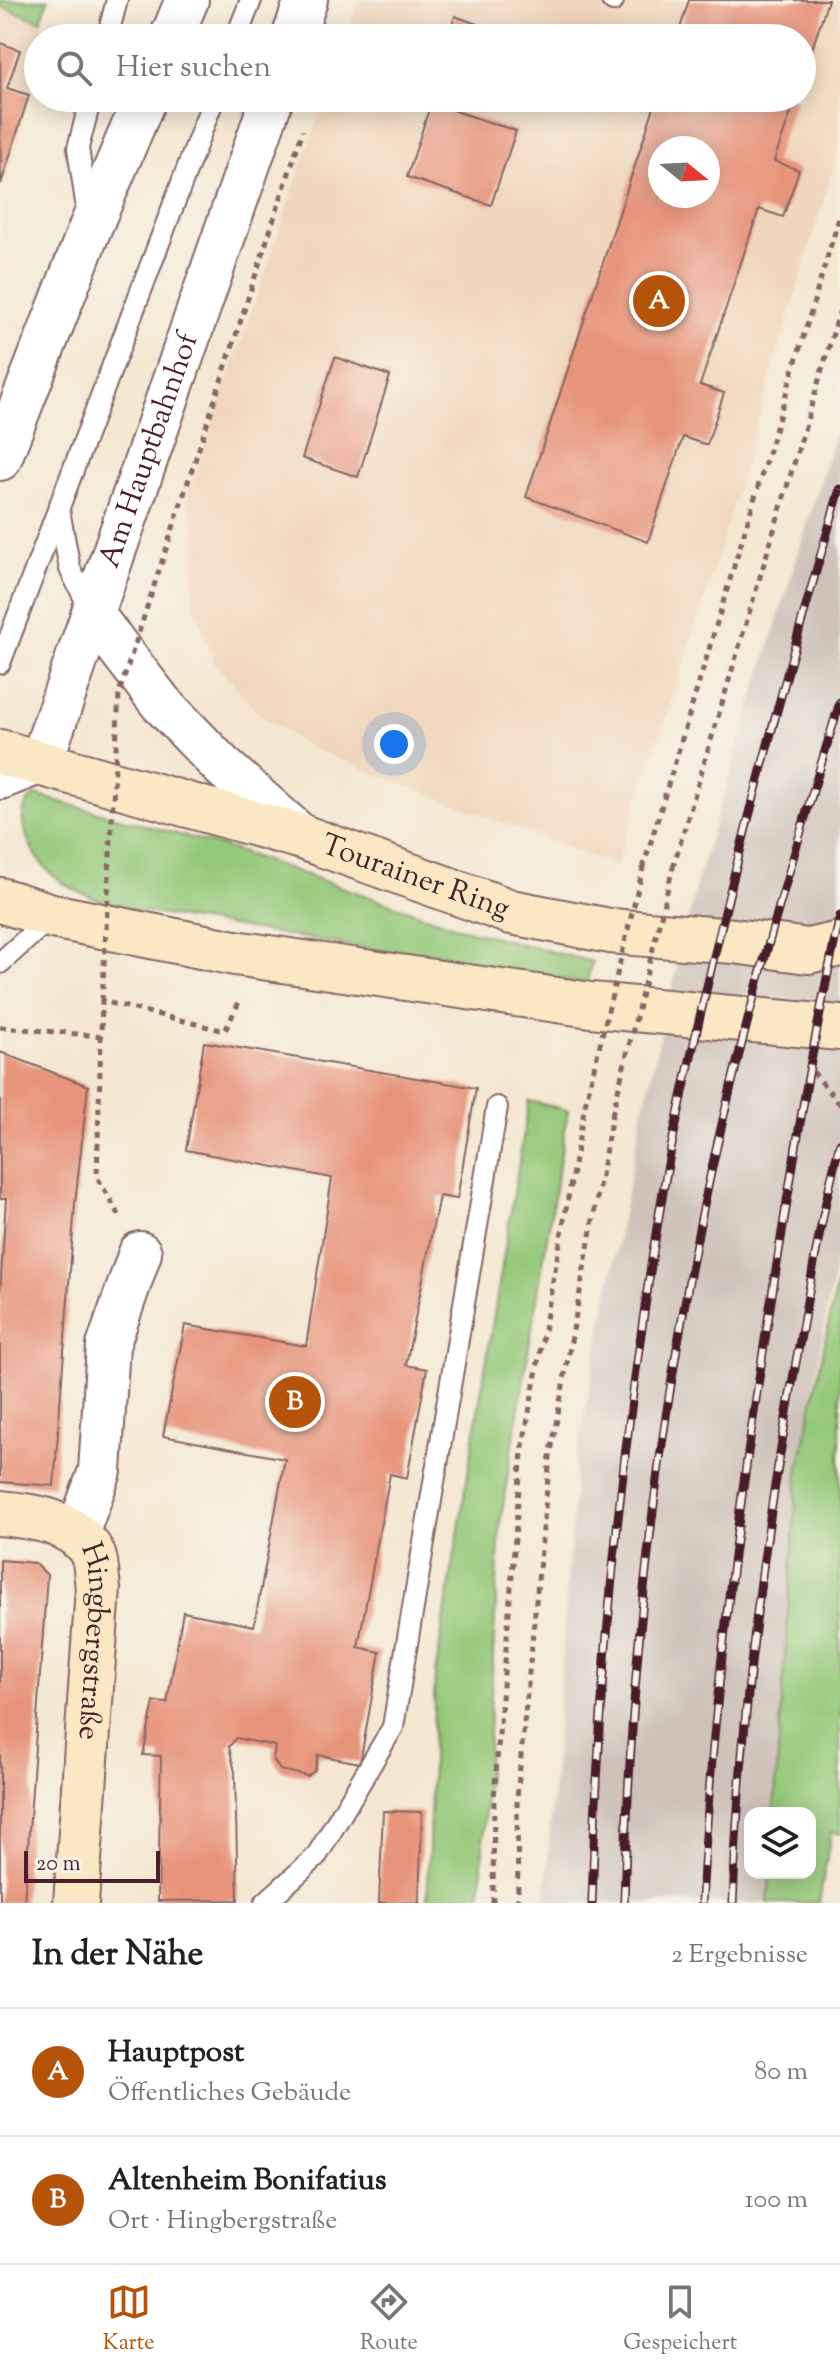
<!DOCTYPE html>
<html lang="de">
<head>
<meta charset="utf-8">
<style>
  :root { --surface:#fff; --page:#f2f2f2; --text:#222; --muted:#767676; --line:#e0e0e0; --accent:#b45309 }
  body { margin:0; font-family:"Sorts Mill Goudy",serif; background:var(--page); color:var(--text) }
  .controls { position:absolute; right:24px; bottom:24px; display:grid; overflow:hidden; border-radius:16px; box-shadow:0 4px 20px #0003 }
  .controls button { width:72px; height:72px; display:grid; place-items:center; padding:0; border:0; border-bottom:2px solid var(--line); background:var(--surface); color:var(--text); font:40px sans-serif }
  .compass { position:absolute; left:648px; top:136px; width:72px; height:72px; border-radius:50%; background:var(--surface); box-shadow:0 4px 20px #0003; rotate:108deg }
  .scale { position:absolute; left:24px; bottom:20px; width:136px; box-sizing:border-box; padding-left:8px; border:4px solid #4a1f2b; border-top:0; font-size:22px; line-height:28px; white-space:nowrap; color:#4a1f2b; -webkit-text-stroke:6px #f7f3e8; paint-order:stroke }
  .you { position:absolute; left:394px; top:744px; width:28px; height:28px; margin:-20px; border:6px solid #fff; border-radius:50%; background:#1a73e8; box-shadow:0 0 0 12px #1a73e833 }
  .badge { display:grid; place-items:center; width:52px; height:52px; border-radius:50%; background:var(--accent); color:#fff; font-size:26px; font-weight:700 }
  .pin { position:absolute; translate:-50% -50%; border:4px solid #fff; box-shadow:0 2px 8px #0006 }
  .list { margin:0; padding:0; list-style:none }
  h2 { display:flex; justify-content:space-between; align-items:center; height:104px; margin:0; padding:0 32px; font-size:34px }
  h2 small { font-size:26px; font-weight:400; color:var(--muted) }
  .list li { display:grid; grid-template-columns:52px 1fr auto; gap:24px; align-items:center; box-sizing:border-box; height:128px; padding:0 32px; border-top:2px solid var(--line) }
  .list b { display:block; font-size:30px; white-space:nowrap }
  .list p { margin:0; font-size:26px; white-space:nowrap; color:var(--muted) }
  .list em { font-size:26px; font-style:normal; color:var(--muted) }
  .icon { flex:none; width:44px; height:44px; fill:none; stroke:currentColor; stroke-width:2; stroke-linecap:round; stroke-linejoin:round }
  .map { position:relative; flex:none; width:840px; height:1903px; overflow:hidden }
  .search { position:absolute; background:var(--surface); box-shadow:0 4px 20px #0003; left:24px; right:24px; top:24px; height:88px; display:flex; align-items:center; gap:20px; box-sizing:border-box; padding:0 28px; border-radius:44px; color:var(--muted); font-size:30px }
  .sheet { height:360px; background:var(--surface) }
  nav { display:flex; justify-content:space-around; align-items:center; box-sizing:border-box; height:112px; border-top:2px solid var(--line); background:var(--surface); font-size:22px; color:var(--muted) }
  nav a { display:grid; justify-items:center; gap:4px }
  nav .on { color:var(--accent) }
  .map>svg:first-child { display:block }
  .built { fill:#f0d6bc; fill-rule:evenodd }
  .industrial { fill:#cec2b9 }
  .green { fill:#94c879; stroke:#6f7452; stroke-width:2 }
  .building { fill:#e7947c; fill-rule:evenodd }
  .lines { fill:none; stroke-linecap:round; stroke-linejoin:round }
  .lane-casing { stroke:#866566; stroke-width:24 }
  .street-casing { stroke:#866566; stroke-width:46 }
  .secondary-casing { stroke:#866566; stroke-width:48 }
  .path { stroke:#866566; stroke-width:5; stroke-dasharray:6 6; stroke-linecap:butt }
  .lane { stroke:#fff; stroke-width:20 }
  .street { stroke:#fff; stroke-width:42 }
  .secondary { stroke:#fae7c3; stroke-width:44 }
  .rail-casing { stroke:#4a1f2b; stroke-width:9 }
  .rail { stroke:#f7f3e8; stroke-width:6; stroke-dasharray:18; stroke-linecap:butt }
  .path-bridge { stroke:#866566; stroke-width:5; stroke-dasharray:6 6; stroke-linecap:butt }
  .labels { text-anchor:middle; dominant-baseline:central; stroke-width:8; stroke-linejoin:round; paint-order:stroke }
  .street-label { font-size:30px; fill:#4a1f2b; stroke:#f7f3e8 }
</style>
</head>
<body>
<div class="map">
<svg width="840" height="1903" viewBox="0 0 840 1903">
  <rect width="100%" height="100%" fill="#f7f3e8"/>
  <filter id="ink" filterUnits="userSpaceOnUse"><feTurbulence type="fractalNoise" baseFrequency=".0125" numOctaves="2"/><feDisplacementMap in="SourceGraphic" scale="16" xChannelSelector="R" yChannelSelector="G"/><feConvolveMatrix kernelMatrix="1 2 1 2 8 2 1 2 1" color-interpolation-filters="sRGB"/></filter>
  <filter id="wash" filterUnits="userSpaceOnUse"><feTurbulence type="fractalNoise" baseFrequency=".006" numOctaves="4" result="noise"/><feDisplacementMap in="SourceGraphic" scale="32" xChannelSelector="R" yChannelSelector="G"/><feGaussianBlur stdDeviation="1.8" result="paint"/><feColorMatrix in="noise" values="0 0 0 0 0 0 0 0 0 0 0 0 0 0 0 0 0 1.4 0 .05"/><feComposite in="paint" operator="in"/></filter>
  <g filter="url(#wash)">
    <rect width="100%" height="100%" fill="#f4e8d3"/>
    <g class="built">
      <path d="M359,0H840V145L706,595L616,866L312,749L258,713L214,662L193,599L196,530L187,498L325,98H802V38H346ZM660,148H708V196H660Z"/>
      <polygon points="0,6 41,21 45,38 38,38 38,66 0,186"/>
    </g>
    <polygon class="industrial" points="840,418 840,1237 798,1474 774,1813 750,1813 750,1873 770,1873 768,1903 545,1903 576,1460 642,1114 699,874"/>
    <g class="green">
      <polygon points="0,0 48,0 41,21 0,6"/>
      <path d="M35,795L228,848L463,929L592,962L586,984L133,910C83,896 40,884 24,828C21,815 24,803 35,795Z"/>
      <polygon points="529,1101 568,1110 500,1523 480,1903 427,1903 435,1675"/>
      <polygon points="840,1268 840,1834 831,1832 819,1903 768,1903 770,1873 810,1873 810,1813 774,1813 798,1474"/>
    </g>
    <g id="blocks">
      <g class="building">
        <polygon points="689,0 828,0 803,77 802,38 677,38"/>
        <polygon points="455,16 515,38 448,38"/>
        <polygon points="0,43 20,50 7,88 29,95 1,184"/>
        <polygon points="489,98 532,98 527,111"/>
        <path d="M657,98H796L774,161L799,170L783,217L759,209L700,385L724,393L707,445L683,437L648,542L526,497ZM660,148H708V196H660Z"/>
        <polygon points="431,103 516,131 491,205 407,177"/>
        <polygon points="335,357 390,376 358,477 302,458"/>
        <polygon points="204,1042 476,1088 457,1199 439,1196 406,1365 427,1369 407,1478 390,1474 358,1647 380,1652 360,1763 318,1755 315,1770 308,1776 280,1770 273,1759 275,1746 236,1738 229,1747 235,1772 238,1900 158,1901 161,1756 143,1755 154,1702 167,1703 183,1612 254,1626 285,1459 163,1436 185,1325 306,1346 332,1178 186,1150"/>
        <polygon points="0,1052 88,1086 75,1204 54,1486 0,1482 0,1293 6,1199 0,1199"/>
        <polygon points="0,1560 35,1563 47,1575 24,1903 0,1903"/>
        <polygon points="383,1811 422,1812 419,1903 379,1903"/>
      </g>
    </g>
  </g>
  <g filter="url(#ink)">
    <use href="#blocks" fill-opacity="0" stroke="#866566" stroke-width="2"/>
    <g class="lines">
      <g class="lane-casing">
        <g id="lane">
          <polyline points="612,0 613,1"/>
          <polyline points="107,38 117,0"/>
          <polyline points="236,38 251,0"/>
          <polyline points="88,216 78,148 91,98"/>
          <polyline points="59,510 70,569 91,611"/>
          <polyline points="0,663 214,98"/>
          <polyline points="0,963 52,916"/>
          <polyline points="265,1903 316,1857 393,1727 497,1107"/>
        </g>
      </g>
      <g class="street-casing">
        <g id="street">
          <polyline points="171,38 187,0"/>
          <polyline points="293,38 306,0"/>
          <polyline points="0,459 90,228 145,98"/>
          <polyline points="93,615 161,703 222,766 302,837"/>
          <path id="s1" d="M0,778L41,762L272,98"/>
          <polyline points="77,1534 100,1471 108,1346 140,1253"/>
        </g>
      </g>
      <g class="secondary-casing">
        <g id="secondary">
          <path id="s2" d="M0,752L302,837L511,912L610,931L734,941L808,951L840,944"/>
          <polyline points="0,900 52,916 235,953 591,1005 840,1028"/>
          <path id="s3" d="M0,1513C32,1516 73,1521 91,1551C97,1560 96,1577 98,1588L76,1903"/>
        </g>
      </g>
      <g class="path">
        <polyline points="673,867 840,310"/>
        <polyline points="643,868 840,215"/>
        <polyline points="0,1027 101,1036"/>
        <polyline points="813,1072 840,1104"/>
        <polyline points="119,1215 97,1177 102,1001 225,1031 240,1000"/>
        <polyline points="493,1903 494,1797 522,1451 585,1105"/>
        <polyline points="518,1903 517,1797 550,1457 612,1115"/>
      </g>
      <use href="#lane" class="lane"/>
      <use href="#street" class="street"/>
      <use href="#secondary" class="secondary"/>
      <g class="rail-casing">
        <g id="rail">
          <path d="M592,1903C597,1725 612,1546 636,1370C647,1291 658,1212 674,1134C720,916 777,702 840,489"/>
          <path d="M624,1903C629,1696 650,1489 688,1286C724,1088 781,894 840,702"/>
          <path d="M702,1903C712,1705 738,1510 769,1314C790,1181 811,1048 840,916"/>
          <path d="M733,1903C740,1718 764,1533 798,1351C811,1281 822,1211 840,1143"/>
        </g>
      </g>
      <use href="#rail" class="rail"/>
      <g class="path-bridge">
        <polyline points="102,1001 119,693 303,130"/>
        <polyline points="585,1105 643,868"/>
        <polyline points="612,1115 673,867"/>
      </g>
    </g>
  </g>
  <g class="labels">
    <g class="street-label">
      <text stroke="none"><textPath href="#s1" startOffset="374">Am Hauptbahnhof</textPath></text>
      <text stroke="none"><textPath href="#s2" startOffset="434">Tourainer Ring</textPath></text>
      <text stroke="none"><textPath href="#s3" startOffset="194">Hingbergstraße</textPath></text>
    </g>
  </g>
</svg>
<div class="controls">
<button><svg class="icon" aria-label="layers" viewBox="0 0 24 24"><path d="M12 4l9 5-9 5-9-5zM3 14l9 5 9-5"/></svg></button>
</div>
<svg class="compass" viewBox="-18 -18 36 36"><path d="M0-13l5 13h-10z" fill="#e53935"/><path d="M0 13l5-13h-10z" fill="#767676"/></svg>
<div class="scale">20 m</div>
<div class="you"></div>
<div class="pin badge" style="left:659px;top:301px">A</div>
<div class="pin badge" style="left:295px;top:1402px">B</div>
<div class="search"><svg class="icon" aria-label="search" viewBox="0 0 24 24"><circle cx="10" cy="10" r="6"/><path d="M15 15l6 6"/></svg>Hier suchen</div>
</div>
<section class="sheet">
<h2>In der Nähe<small>2 Ergebnisse</small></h2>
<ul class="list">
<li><span class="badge">A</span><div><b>Hauptpost</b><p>Öffentliches Gebäude</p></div><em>80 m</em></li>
<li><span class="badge">B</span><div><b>Altenheim Bonifatius</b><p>Ort · Hingbergstraße</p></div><em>100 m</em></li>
</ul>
</section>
<nav>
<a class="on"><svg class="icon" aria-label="map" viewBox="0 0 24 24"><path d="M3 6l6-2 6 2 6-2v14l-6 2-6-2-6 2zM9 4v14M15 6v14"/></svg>Karte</a>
<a><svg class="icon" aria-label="directions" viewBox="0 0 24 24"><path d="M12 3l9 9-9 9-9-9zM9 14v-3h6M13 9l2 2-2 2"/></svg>Route</a>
<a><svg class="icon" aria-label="saved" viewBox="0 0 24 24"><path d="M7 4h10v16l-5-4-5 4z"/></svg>Gespeichert</a>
</nav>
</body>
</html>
